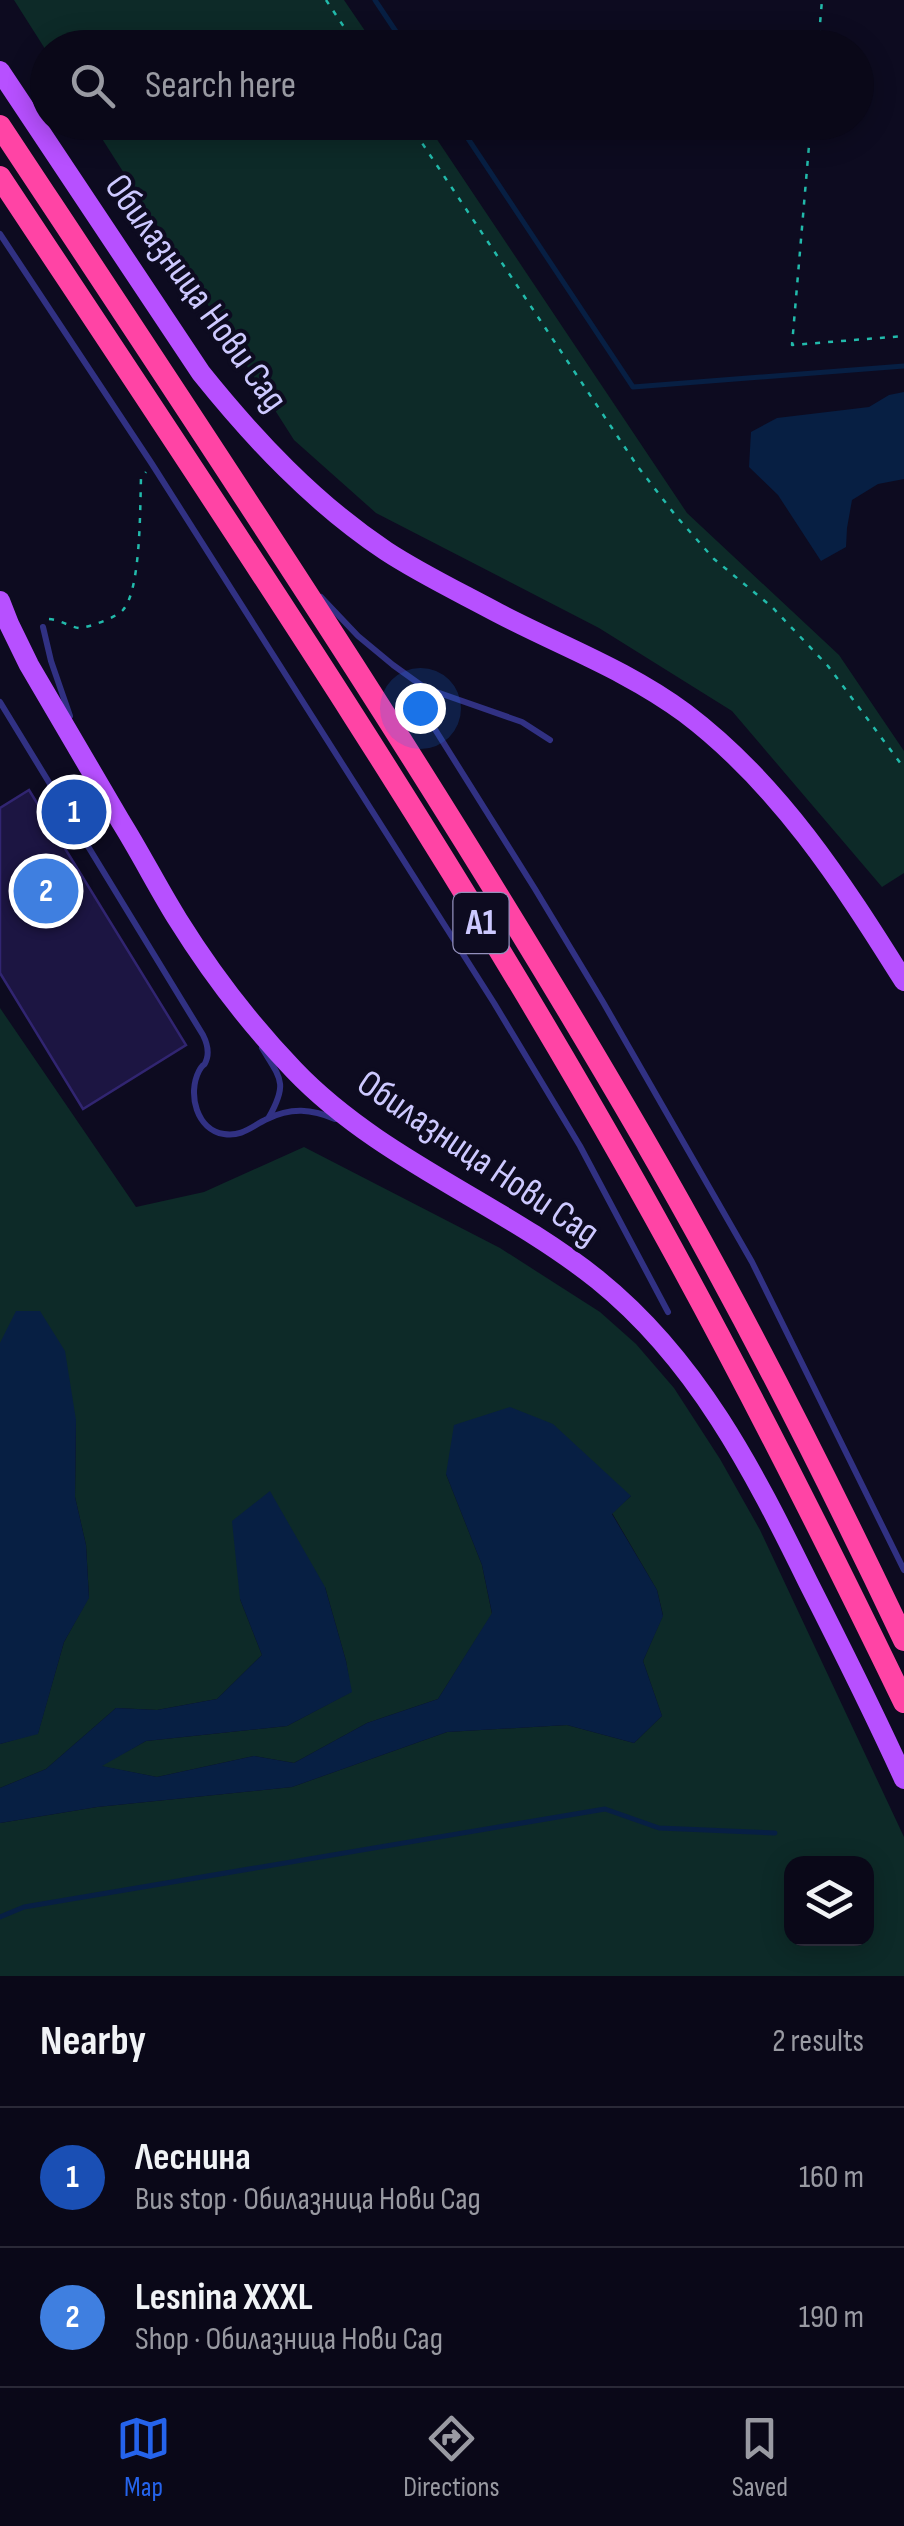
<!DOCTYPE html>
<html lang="en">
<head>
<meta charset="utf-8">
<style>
  :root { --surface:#0a0818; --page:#181625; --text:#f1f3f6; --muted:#999aa2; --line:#2a2937; --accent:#2563eb }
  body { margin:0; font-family:"Sofia Sans Condensed",sans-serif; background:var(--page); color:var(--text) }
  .controls { position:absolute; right:30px; bottom:30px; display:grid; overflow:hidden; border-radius:20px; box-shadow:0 5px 25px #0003 }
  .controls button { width:90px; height:90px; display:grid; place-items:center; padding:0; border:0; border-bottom:2px solid var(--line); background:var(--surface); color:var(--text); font:50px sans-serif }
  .you { position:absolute; left:420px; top:708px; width:35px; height:35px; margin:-25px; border:8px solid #fff; border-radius:50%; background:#1a73e8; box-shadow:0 0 0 15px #1a73e833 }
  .badge { display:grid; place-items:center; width:65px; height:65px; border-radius:50%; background:var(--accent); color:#fff; font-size:32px; font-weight:700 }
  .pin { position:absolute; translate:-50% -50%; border:5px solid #fff; box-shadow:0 2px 10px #0006 }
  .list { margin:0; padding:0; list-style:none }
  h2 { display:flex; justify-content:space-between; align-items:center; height:130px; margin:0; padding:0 40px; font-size:42px }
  h2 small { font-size:32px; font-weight:400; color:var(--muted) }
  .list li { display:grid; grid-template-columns:65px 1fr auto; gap:30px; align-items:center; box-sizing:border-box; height:140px; padding:0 40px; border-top:2px solid var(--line) }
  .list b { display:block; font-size:38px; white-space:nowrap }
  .list p { margin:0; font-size:32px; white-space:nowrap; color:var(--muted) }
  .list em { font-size:32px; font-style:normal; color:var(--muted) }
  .icon { flex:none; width:55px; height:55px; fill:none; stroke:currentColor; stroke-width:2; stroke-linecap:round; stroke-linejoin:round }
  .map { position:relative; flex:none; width:904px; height:1976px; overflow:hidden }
  .search { position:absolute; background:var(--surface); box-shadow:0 5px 25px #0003; left:30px; right:30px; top:30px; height:110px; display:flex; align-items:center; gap:25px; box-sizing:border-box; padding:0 35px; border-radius:55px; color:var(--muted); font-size:38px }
  .sheet { height:410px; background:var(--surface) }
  nav { display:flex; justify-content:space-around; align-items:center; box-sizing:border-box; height:140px; border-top:2px solid var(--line); background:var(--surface); font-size:28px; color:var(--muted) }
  nav a { display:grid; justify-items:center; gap:5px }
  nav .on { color:var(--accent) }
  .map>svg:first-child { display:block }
  .green { fill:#0d2a28; fill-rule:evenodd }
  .water { fill:#071f43 }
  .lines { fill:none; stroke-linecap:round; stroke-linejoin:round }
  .stream { stroke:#071f43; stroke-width:5 }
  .building { fill:#1c1542; stroke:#312571; stroke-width:2.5 }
  .path { stroke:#22baab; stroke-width:2.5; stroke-dasharray:5 8; stroke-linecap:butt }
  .lane { stroke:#313183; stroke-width:6 }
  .primary { stroke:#b750ff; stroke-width:20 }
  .highway { stroke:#ff44a5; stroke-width:22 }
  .labels { text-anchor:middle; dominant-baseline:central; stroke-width:8; stroke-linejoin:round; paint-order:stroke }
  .shield { fill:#0d0b20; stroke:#9390bc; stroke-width:2.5 }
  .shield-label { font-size:35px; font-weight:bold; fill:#cdc9ff }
  .street-label { font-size:38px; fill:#cdc9ff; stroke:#0d0b20 }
</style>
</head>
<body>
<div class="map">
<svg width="904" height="1976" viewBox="0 0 904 1976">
  <rect width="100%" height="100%" fill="#0d0b20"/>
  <g class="green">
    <polygon points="14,0 344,0 376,47 48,48 47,52"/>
    <polygon points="92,123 426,123 687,513 839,655 904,751 904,873 882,887 732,711 599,628 376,513 294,440"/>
    <path d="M0,1008L136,1207L204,1192L304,1147L500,1248L600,1312L636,1344L674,1388L720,1459L760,1530L904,1837V1976H0V1823L97,1807L292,1787L447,1732L567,1725L634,1743L662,1716L643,1661L663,1615L657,1590L612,1513L631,1496L446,1474L482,1565L492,1614L438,1699L367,1723L294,1763L254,1756L157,1777L100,1766L146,1741L287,1726L351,1692L346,1661L325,1587L240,1599L262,1655L217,1699L157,1710L116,1708L46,1769L0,1788V1744L38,1733L64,1642L89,1597L86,1545L75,1497L76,1420L0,1343ZM792,1864H866V1938H792Z"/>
  </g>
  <g class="water">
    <polygon points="904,392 904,479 878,484 852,500 847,528 846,547 821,561 778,495 749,467 751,432 777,418 869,407 889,395"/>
    <polygon points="16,1311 40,1311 65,1351 76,1420 75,1497 86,1545 89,1598 64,1642 38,1734 0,1744 0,1343"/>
    <polygon points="510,1407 553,1424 631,1496 612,1514 657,1590 663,1616 643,1661 662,1716 634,1743 567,1725 447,1732 292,1787 97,1807 0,1823 0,1788 46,1769 116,1708 157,1710 217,1699 262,1655 240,1599 232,1521 270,1491 325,1587 346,1661 352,1692 287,1726 146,1741 102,1766 157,1777 254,1756 294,1763 367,1723 438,1699 492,1613 482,1565 446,1474 454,1425"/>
  </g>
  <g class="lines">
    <g class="stream">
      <polyline points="375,0 407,48"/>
      <polyline points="457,122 633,387 904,366"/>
      <polyline points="0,1917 24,1907 605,1809 659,1828 775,1833"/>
    </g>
  </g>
  <polygon class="building" points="29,790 186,1045 83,1109 0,973 0,808"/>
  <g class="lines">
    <g class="path">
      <polyline points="326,0 358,48"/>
      <polyline points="818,48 822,0"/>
      <polyline points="408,122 638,467 676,516 714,559 772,607 828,666 904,768"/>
      <polyline points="811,122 792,345 904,336"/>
      <path d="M49,619C61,620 70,627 79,628C88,628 117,617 123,610C141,590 140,507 141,478L146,472"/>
    </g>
    <g class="lane">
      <polyline points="0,234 152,464 494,1003 580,1146 668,1312"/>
      <polyline points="321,597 358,636 393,665 425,688 522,722 550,740"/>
      <polyline points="43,627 51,661 70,716"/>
      <path d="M0,702L203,1035C207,1043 209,1050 207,1058C204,1069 204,1061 199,1071C187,1094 197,1130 224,1134C242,1137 252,1126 267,1119C291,1107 312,1109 335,1119"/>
      <polyline points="421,707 535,889 603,1002 752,1262 904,1570"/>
      <path d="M262,1048C281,1079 288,1083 269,1117"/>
    </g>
    <g class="primary">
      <path d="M0,71L201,373C254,439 314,503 386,551C421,574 461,593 498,613C561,646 627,670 685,713C779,784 842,882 904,981"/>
      <path d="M0,601L9,624L29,665C60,718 91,770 121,822C141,854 158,888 178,920C211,973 251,1025 294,1070C380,1160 502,1203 598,1280C697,1360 753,1470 808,1582C841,1647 874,1713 904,1779"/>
    </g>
    <g class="highway">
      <path d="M0,126C220,459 442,791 642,1136C737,1300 823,1469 904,1640"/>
      <path d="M0,177C215,502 433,825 625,1164C725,1340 816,1520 904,1702"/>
    </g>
  </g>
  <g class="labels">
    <rect class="shield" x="453.5" y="893" width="55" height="60" rx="8"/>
    <g class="shield-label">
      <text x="481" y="923">A1</text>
    </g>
    <g class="street-label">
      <text transform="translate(196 293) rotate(54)">Обилазница Нови Сад</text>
      <text transform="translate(478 1158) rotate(34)">Обилазница Нови Сад</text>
    </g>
  </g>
</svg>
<div class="controls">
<button><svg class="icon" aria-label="layers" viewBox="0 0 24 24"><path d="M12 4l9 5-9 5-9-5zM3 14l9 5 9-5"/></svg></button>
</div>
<div class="you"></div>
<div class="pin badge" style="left:74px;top:812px;background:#1a4fb4">1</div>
<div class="pin badge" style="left:46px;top:891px;background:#3f7fe0">2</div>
<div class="search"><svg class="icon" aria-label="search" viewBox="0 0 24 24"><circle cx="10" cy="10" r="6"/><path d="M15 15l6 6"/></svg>Search here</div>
</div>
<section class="sheet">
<h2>Nearby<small>2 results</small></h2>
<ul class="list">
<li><span class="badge" style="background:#1a4fb4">1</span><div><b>Леснина</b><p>Bus stop · Обилазница Нови Сад</p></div><em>160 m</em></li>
<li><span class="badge" style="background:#3f7fe0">2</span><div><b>Lesnina XXXL</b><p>Shop · Обилазница Нови Сад</p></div><em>190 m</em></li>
</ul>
</section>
<nav>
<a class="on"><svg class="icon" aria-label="map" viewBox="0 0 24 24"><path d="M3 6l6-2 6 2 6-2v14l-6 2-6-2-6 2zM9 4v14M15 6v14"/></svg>Map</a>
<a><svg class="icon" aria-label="directions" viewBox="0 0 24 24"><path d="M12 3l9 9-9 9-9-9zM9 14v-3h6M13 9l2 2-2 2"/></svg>Directions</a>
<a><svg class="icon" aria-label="saved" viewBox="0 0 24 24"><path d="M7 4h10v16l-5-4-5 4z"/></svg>Saved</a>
</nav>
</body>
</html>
